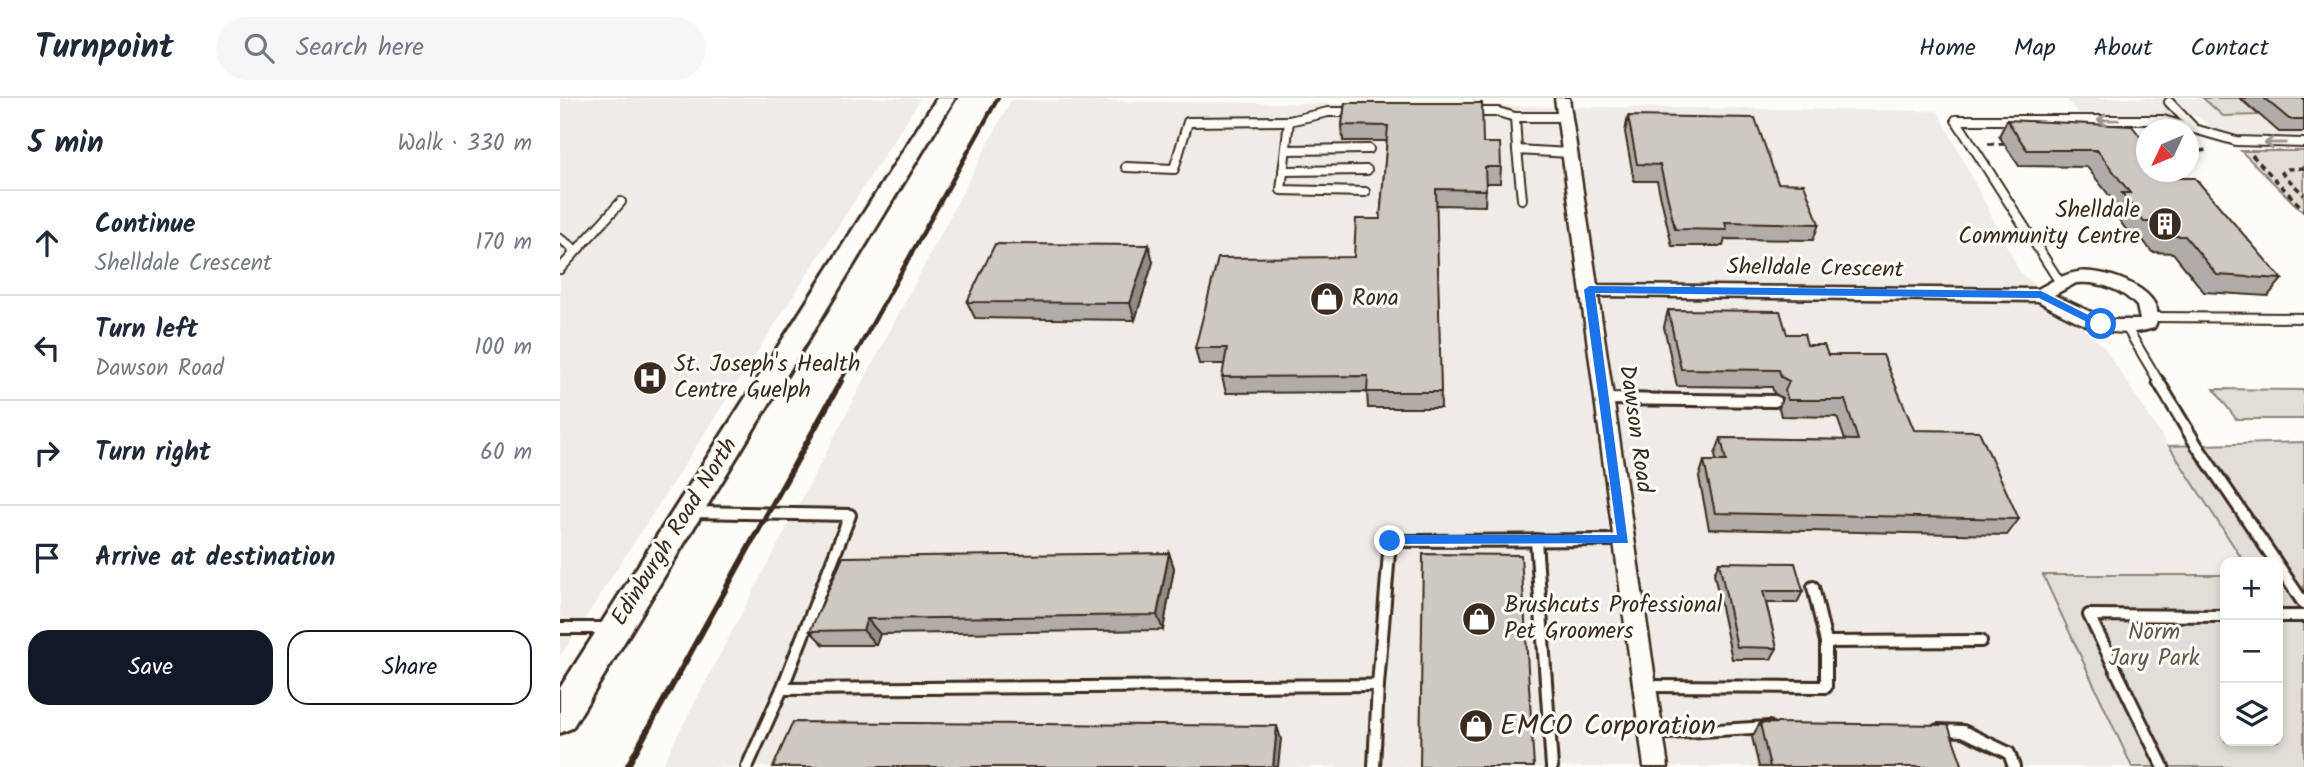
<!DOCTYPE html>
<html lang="en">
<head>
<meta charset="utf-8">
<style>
  :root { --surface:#fff; --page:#f6f6f7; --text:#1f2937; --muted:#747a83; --line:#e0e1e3; --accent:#111827 }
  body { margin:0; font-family:Kalam,sans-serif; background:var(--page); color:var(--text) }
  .controls { position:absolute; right:21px; bottom:21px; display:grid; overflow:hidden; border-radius:14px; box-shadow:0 4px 10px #0003 }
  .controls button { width:63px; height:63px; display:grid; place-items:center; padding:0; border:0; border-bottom:2px solid var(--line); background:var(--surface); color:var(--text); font:35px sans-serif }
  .compass { position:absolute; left:1576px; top:21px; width:63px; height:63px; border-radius:50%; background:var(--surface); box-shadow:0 4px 10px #0003; rotate:226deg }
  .stop { position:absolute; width:21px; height:21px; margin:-16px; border:5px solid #1a73e8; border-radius:50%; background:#fff }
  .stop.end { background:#1a73e8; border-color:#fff; box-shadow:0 2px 7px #0008 }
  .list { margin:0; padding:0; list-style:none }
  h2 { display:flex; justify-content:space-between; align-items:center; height:91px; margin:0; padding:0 28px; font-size:30px }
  h2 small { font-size:23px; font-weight:400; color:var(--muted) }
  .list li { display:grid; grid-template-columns:46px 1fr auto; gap:21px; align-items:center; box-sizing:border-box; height:105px; padding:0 28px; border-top:2px solid var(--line) }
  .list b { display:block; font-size:26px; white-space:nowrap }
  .list p { margin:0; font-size:23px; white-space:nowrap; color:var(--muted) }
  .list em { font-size:23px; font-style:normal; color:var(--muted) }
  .actions { display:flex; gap:14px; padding:21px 28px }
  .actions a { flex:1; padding:16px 0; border:2px solid var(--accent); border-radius:21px; text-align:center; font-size:24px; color:var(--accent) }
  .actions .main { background:var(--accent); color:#fff }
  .icon { flex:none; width:38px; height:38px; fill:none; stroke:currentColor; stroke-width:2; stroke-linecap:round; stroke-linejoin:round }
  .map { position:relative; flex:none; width:1744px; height:669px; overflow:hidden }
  header { display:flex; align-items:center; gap:42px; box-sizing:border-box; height:98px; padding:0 35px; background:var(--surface); border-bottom:2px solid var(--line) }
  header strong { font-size:33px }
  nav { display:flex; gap:38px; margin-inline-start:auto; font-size:24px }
  .search { width:490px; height:63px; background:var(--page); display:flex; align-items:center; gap:18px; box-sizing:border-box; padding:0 24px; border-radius:38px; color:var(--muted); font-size:26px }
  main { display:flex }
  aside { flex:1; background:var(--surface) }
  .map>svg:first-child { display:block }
  .built { fill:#efece7 }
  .green { fill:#e1ded7; stroke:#8e847a; stroke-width:2 }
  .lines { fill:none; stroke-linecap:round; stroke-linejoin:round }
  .lane-far1-casing { stroke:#3b2a1e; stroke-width:12 }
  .lane-casing { stroke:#3b2a1e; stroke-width:16 }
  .street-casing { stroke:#3b2a1e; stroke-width:5 }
  .secondary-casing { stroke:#3b2a1e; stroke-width:6 }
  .path { stroke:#3b2a1e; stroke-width:3.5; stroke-dasharray:6 4.5; stroke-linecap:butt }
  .lane-far1 { stroke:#fdfcf7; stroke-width:8 }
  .lane { stroke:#fdfcf7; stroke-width:10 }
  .street { fill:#fdfcf7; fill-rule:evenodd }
  .secondary { fill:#fdfcf7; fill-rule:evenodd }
  .rail-far1 { stroke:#3b2a1e; stroke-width:4.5 }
  .rail { stroke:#3b2a1e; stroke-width:6 }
  .wall { fill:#b0aca7; stroke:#3b2a1e; stroke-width:2 }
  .shaded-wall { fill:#908c88; stroke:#3b2a1e; stroke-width:2 }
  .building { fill:#cdc8c2; stroke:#3b2a1e; stroke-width:2 }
  .oneway { stroke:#9c938a }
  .route { fill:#1a73e8 }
  .labels { text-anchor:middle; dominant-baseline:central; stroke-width:6; stroke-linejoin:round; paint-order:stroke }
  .poi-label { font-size:23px; fill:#3b2a1e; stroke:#fdfcf7; text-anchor:start }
  .street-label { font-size:23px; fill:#3b2a1e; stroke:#fdfcf7 }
  .park-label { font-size:23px; fill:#64574c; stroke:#fdfcf7 }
  .near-poi-label { font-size:28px; fill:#3b2a1e; stroke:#fdfcf7; text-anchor:start }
</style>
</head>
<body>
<header>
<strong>Turnpoint</strong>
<div class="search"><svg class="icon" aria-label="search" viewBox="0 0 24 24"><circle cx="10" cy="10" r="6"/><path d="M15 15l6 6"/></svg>Search here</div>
<nav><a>Home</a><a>Map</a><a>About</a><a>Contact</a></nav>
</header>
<main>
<aside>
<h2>5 min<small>Walk · 330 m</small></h2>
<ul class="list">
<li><svg class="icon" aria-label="ahead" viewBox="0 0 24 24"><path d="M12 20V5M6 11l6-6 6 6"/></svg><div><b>Continue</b><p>Shelldale Crescent</p></div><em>170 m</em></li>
<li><svg class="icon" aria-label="left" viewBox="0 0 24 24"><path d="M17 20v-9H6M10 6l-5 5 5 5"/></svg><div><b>Turn left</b><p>Dawson Road</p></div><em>100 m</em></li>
<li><svg class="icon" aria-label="right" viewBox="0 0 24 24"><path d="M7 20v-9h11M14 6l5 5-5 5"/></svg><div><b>Turn right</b></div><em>60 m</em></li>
<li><svg class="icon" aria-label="arrive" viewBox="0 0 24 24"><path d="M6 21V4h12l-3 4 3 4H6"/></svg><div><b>Arrive at destination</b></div></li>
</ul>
<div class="actions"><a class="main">Save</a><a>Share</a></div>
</aside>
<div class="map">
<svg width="1744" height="669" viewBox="0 0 1744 669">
  <rect width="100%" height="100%" fill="#fdfcf7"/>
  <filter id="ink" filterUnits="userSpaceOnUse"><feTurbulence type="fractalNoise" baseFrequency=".0143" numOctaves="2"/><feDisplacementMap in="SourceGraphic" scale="14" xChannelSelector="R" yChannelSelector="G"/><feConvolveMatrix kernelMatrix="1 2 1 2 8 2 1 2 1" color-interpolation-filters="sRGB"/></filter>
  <g filter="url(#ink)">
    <g class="built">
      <polygon points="0,0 361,0 0,559"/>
      <polygon points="1505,0 1744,0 1744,38 1677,37 1649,28 1635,17 1518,15"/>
      <polygon points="451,2 1378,13 1460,174 1544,249 1684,464 1665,464 1665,477 1483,478 1572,669 101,669"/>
    </g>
    <g class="green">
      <polygon points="1643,0 1679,0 1698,17 1663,18"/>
      <polygon points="1681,53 1744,53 1744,115"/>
      <polygon points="1654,291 1744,292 1744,321 1676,321"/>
      <polygon points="1744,344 1744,669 1572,669 1483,477 1665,477 1665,643 1718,643 1718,464 1684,464 1609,348"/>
    </g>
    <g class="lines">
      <g class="lane-far1-casing">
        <g id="lane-far1">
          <polyline points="1609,4 1632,28"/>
          <polyline points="797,14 768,14 729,23 721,92 805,94"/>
          <polyline points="910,14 938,14 955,19"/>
          <polyline points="1005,19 955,19 957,52 1010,55"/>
          <polyline points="1396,22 1603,22 1676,43 1744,45"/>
          <polyline points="1396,22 1501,186"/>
          <polyline points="726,52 809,51"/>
          <polyline points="957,52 962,101"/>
          <polyline points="566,69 614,71 628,24 729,23"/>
          <polyline points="723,73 807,72"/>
          <polyline points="0,141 12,149 13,156"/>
          <polyline points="0,171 61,104"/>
          <polyline points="1590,219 1744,220"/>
          <polyline points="1568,232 1599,284"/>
        </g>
      </g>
      <g class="lane-casing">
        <g id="lane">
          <polyline points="1598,283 1637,348 1716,464"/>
          <polyline points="1044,301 1215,303"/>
          <polyline points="131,414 290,417 222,591 818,587 830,443 1064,442"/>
          <polyline points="976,442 992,669"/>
          <polyline points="1718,467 1744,506"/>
          <polyline points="1253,489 1266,544"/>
          <polyline points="1718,518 1744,518"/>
          <polyline points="0,530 48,530"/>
          <polyline points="1085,588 1266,589 1266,544 1421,543"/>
          <polyline points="1378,632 1403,633 1449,655 1454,669"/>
          <polyline points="1092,636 1209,629"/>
          <polyline points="187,669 222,591"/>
          <polyline points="814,669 818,587"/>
          <polyline points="1603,669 1529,517 1665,518"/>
        </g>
      </g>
      <g class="street-casing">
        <path id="street" d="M995,0H1009L1037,187L1478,191C1491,184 1503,176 1518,174C1545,170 1614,194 1594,230C1547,244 1518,224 1478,203L1038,198L1108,669H1084ZM1516,185C1539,183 1562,191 1577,208L1580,222H1548L1494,197Z"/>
      </g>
      <g class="secondary-casing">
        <polygon id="secondary" points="377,0 395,0 12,630 0,635 0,590"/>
      </g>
      <g class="path">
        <polyline points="1428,46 1444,46"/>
        <polyline points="1629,54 1649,52"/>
        <polyline points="1692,57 1744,112"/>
        <polyline points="1744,70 1728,71 1722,75 1744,97"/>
      </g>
      <use href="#lane-far1" class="lane-far1"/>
      <use href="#lane" class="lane"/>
      <use href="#street" class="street"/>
      <use href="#secondary" class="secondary"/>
      <polyline class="rail-far1" points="280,284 438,0"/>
      <polyline class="rail" points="67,669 281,283"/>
    </g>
    <g class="wall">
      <polygon points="1680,0 1744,0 1744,34 1719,34"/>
      <polygon points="785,5 923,45 941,69 940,85 926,85 925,108 876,107 881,310 808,310 807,294 666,295 662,279 665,266 639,266 635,250 794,159 820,121 827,43 783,43 782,27"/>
      <polygon points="1068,18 1218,85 1259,126 1253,142 1165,141 1163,148 1112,148 1097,83 1074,83 1065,34"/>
      <polygon points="1447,22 1615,80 1722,181 1708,198 1644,194 1613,155 1592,154 1582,141 1573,141 1551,111 1555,105 1527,69 1459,68 1439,38"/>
      <polygon points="593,164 575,222 415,220 407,204"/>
      <polygon points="1108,212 1227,236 1268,257 1354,332 1459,421 1447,437 1149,431 1139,379 1144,363 1156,363 1155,356 1161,340 1285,342 1277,319 1221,318 1219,310 1222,300 1214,295 1212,289 1117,288 1104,229"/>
      <polygon points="609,455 614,470 603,532 320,536 316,547 264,547 250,533"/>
      <polygon points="1159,464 1243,493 1237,505 1206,505 1217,550 1211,561 1172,561 1154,476"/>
      <polygon points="1200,625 1403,669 1199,669 1192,639"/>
    </g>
    <g class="shaded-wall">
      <polygon points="589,147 593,164 575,222 570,205"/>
      <polygon points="609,455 614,470 603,532 597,517"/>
      <polygon points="307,521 320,536 316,547 303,532"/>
      <polygon points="717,628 721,641 718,669 713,669"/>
    </g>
    <g class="building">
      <polygon points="1704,0 1744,0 1744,21 1729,21"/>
      <polygon points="785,5 922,5 923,45 940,45 941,69 925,69 926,92 876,91 881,294 807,294 808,278 662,279 667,250 635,250 658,160 794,159 796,121 820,121 828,28 782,27"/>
      <polygon points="1068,18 1195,20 1218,85 1244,86 1259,126 1165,124 1167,132 1115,131 1100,67 1077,66"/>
      <polygon points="1447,22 1572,28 1586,46 1586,74 1610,74 1615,80 1635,80 1722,181 1657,177 1625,138 1604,138 1593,124 1584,124 1562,95 1570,95 1537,52 1467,52"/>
      <polygon points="435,146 589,147 570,205 407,204"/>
      <polygon points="1108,212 1220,213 1227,236 1244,236 1247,247 1264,247 1268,257 1323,257 1354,332 1419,333 1459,421 1155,415 1144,363 1166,363 1161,340 1298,342 1285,302 1228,302 1225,293 1229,283 1221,279 1219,272 1121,271"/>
      <polygon points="609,455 597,517 307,521 303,532 250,533 283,459"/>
      <polygon points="863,456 961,457 974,669 860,669"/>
      <polygon points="1159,464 1235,465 1243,493 1203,493 1217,550 1177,549"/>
      <polygon points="233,624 717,628 713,669 213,669"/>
      <polygon points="1200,625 1388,627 1403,669 1210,669"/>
    </g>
    <defs><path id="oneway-shaft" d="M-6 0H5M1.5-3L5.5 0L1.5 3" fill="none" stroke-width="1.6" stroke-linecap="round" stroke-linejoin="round" transform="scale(1.75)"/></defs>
    <g class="oneway">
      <use href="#oneway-shaft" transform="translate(1548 22) rotate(-179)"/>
      <use href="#oneway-shaft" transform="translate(1715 45) rotate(-180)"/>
    </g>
  </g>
  <polygon class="route" points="1029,188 1481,193 1546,226 1537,229 1479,200 1035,195 1068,445 826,446 826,439 830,437 1057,437 1024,192"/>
  <defs>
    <g id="building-disc" transform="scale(1.75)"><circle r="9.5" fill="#3b2a1e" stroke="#fdfcf7"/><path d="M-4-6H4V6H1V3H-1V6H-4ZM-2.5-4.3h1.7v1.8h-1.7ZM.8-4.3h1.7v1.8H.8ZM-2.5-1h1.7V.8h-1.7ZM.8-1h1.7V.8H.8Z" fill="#fff"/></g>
    <g id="shop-disc" transform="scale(1.75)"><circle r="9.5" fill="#3b2a1e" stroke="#fdfcf7"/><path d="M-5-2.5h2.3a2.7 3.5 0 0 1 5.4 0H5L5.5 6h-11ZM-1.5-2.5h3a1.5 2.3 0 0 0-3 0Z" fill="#fff"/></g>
    <g id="hospital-disc" transform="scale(1.75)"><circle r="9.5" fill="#3b2a1e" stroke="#fdfcf7"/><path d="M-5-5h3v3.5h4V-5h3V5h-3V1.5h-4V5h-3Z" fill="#fff"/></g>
  </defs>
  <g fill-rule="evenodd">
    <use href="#building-disc" x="1605" y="126"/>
    <use href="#shop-disc" x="767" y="201"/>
    <use href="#hospital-disc" x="90" y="280"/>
    <use href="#shop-disc" x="919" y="521"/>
    <use href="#shop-disc" x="916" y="628"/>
  </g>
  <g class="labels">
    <g class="poi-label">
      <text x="1580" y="113" text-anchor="end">Shelldale<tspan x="1580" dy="26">Community Centre</tspan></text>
      <text x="792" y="201">Rona</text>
      <text x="114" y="267">St. Joseph's Health<tspan x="114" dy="26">Centre Guelph</tspan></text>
      <text x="944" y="508">Brushcuts Professional<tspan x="944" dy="26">Pet Groomers</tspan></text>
    </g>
    <g class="street-label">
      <text transform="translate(1255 171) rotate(1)">Shelldale Crescent</text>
      <text transform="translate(1075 331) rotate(82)">Dawson Road</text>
      <text transform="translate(115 434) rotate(-58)">Edinburgh Road North</text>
    </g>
    <g class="park-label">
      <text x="1594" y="535">Norm<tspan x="1594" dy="26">Jary Park</tspan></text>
    </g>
    <g class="near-poi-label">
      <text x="940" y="628">EMCO Corporation</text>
    </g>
  </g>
</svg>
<div class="controls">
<button>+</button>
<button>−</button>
<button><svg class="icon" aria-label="layers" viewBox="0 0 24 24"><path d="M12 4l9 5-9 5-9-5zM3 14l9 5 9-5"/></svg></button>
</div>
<svg class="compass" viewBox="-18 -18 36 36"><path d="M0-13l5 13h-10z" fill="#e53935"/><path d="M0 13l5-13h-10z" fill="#747a83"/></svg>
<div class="stop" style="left:1541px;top:226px"></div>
<div class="stop end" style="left:830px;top:443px"></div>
</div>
</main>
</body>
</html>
